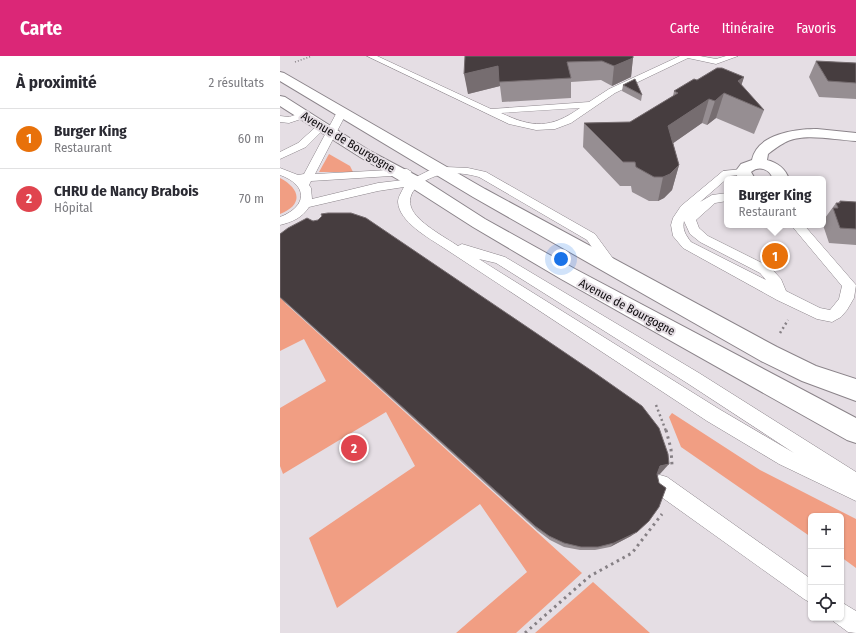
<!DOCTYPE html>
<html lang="fr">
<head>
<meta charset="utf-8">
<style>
  :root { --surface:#fff; --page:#f2f2f3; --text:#2b2b33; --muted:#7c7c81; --line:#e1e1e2; --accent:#db2777 }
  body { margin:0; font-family:"Fira Sans Condensed",sans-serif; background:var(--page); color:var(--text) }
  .controls { position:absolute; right:12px; bottom:12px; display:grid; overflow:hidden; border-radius:6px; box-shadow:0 1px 3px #0004 }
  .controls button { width:36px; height:36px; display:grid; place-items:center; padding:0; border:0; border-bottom:1px solid var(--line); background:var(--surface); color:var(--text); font:20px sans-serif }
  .you { position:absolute; left:281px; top:203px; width:14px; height:14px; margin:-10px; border:3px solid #fff; border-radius:50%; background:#1a73e8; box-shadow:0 0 0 6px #1a73e833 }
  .badge { display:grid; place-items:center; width:26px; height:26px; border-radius:50%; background:var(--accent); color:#fff; font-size:13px; font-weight:700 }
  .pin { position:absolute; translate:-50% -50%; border:2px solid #fff; box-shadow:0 1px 4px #0006 }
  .popup { position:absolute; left:444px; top:120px; width:102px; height:52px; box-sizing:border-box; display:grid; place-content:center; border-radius:6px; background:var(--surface); filter:drop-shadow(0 1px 3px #0005); font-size:13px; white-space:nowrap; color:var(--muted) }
  .popup b { font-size:15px; color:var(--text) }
  .popup::after { content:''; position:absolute; left:50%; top:100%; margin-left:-8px; border:8px solid transparent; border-top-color:var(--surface) }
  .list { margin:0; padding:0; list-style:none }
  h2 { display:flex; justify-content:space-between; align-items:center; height:52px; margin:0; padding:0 16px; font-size:17px }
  h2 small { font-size:13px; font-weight:400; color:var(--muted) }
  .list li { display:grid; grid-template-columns:26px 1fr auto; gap:12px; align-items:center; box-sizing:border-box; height:60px; padding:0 16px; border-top:1px solid var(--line) }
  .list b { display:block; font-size:15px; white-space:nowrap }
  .list p { margin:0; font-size:13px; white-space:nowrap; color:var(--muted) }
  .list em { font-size:13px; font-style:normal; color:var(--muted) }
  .icon { flex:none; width:22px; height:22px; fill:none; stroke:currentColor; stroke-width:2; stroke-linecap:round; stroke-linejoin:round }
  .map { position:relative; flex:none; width:576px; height:577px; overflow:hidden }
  header { display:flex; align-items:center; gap:24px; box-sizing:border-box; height:56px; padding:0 20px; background:var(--accent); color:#fff }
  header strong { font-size:19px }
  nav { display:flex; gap:22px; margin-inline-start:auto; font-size:14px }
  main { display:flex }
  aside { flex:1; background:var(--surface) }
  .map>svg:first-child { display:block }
  .green { fill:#f19e83 }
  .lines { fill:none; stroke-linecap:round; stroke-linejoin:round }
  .service-casing { stroke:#8b848a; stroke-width:1 }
  .minor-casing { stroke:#8b848a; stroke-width:2 }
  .secondary-casing { stroke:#8b848a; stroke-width:2 }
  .path-far2 { stroke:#868085; stroke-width:1.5; stroke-dasharray:1 2; stroke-linecap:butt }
  .path-far1 { stroke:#868085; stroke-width:2.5; stroke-dasharray:2 3; stroke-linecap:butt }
  .path { stroke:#868085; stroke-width:3; stroke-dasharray:2.5 4; stroke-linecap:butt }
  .service { fill:#fff; fill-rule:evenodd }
  .minor { fill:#fff; fill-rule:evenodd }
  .secondary { fill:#fff; fill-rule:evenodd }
  .wall { fill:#968e92 }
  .shaded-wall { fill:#766d70 }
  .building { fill:#463d3f; stroke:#766d70 }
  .labels { text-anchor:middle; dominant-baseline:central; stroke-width:4; stroke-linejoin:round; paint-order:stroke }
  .street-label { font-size:12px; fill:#0e0b0e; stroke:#e5dee4 }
</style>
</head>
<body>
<header>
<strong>Carte</strong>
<nav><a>Carte</a><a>Itinéraire</a><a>Favoris</a></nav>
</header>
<main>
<aside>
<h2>À proximité<small>2 résultats</small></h2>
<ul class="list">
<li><span class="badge" style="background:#e8710a">1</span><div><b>Burger King</b><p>Restaurant</p></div><em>60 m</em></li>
<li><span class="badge" style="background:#e0444e">2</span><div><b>CHRU de Nancy Brabois</b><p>Hôpital</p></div><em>70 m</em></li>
</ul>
</aside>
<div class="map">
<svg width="576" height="577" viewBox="0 0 576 577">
  <rect width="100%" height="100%" fill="#e5dee4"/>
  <g class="green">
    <polygon points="49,98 70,110 73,116 39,116"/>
    <path d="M0,122C21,133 23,149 0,158Z"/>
    <polygon points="0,239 6,248 302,517 236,577 176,577 247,516 200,448 57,552 29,482 135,410 106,356 3,418 0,410 0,352 46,325 24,283 0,295"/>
    <polygon points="392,357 480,414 576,463 576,512 561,501 561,460 531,460 531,481 401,391 389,361"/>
    <polygon points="313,526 370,577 255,577"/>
  </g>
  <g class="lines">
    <g class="service-casing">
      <g id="service">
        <path d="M87,0H97L211,53L309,46L329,33L400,0H420L436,3L446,0H458L436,8L408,2L335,37L291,67L275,73L256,74L229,68ZM300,52C270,73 253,72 221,57Z"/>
        <path d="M62,53L67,56L35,118L127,113L132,116L127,119L31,125L29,129L31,132L32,143L98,127L132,123L148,115L166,111L188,112L206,116L315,178L337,208L339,211L337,214L332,216L327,214L307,184L199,121C188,118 175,116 165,118C150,120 125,132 131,151C136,166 165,181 178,190L182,188L225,201L419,317L576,416V445L499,408L427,365L164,192C149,182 119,166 118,146C118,141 122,135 124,131L98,135L29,151C22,162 12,166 0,169V161C28,150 28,129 0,119V112L18,119L24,118L57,56ZM199,203L216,207L407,327L514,397L439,353Z"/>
        <polygon points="24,56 27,57 29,59 27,61 9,67 0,66 0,60 9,61"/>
        <polygon points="42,67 47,70 26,91 0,103 0,96 18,87 39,68"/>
        <path d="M463,113L467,114L468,116L467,118L450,120L420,146L432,139L447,137V145L435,147L416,164L419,172L428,180L490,211L501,223L506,235L540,252L550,254L559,243L562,230L511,169H524L576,229L574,242L567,254L561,261L552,266L537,263L497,244L403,192L393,180L391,169L393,162L401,150L443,115ZM404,165L410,178L420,186L480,217L486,224L411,186C406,179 402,174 404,165Z"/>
        <polygon points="380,419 387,421 531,523 531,547 524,543 373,435 371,428 373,421"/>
        <polygon points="561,546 576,555 576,577 568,576 553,565 552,562 561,562"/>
      </g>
    </g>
    <g class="minor-casing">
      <path id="minor" d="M537,73L576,77V85C555,84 522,76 504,87C498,90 493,94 488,98L487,104C498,107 505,112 509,123H493C490,113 479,109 471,116L475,123H459L455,116L461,108L472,104C477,78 515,73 537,73Z"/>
    </g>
    <g class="secondary-casing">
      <g id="secondary">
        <polygon points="0,16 4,17 205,133 497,291 536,310 576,323 576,345 522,325 481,305 193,141 0,25"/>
        <polygon points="0,40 5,41 90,95 141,122 205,163 295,213 576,362 576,387 567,384 281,223 193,171 129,130 80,101 0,50"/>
      </g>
    </g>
    <polyline class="path-far2" points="15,6 32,0"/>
    <g class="path-far1">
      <polyline points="500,277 508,264"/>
      <polyline points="376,349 386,375"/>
    </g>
    <g class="path">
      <polyline points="386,374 391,393 392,409"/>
      <polyline points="245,577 310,520 352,497 382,458"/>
    </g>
    <use href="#service" class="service"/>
    <use href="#minor" class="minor"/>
    <use href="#secondary" class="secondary"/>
  </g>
  <g class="wall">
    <polygon points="185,0 353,0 351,21 332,30 321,24 291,26 291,42 222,46 220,30 188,38"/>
    <polygon points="536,5 576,7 576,43 539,41 529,21"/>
    <polygon points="464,21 461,29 484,54 474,78 436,62 427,69 422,67 393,87 399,109 392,134 384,142 378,145 369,145 352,136 351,130 340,130 303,91 304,67 350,66 393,40 394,35 417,24"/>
    <polygon points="343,29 362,39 361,45 342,35"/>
    <polygon points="560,145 576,146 576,189 549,187 543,169 543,166 545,163 545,162 556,147 558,147"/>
    <polygon points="0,178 380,418 377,418 351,480 330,491 315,494 300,494 284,491 270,484 258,475 0,242"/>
  </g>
  <g class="shaded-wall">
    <polygon points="353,2 351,21 332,30 334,10"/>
    <polygon points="218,10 220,30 188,38 184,18"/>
    <polygon points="464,21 457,43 458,25"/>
    <polygon points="444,37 436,62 427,69 435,45"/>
    <polygon points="429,43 422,67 382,95 388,70"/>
    <polygon points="399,109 392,134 384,142 378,145 383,121"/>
    <polygon points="389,408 380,418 373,420 380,410"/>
    <polygon points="357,476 351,480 330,491 334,487"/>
  </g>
  <g class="building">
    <polygon points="185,0 353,0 353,2 334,10 322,5 287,6 291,22 219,26 218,10 184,18"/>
    <polygon points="536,5 576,7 576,27 548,25"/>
    <polygon points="437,12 442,12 464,21 458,25 484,54 444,37 435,45 429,43 388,70 399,109 390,118 383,121 374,121 356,111 355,106 343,106 304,67 350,66 398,37 394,35 414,23 417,24"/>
    <polygon points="355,23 362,39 343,29"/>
    <polygon points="560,145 576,146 576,173 560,172 553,152 558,152 556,147 560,147"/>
    <polygon points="48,157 71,157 86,162 315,317 362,350 379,372 388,398 389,408 380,410 377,418 379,427 386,432 379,451 369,465 357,476 334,487 318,491 301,491 284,487 269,480 255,470 0,241 0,178 8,172 27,162 33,165 38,164 42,160 41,158"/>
  </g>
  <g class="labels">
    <g class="street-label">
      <text transform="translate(68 86) rotate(31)">Avenue de Bourgogne</text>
      <text transform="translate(347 251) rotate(28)">Avenue de Bourgogne</text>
    </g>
  </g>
</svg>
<div class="controls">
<button>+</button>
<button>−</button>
<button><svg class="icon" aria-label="locate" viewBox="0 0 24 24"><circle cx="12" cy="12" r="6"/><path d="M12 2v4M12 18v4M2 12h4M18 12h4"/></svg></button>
</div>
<div class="you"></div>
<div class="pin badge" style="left:495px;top:200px;background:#e8710a">1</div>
<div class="popup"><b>Burger King</b>Restaurant</div>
<div class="pin badge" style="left:74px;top:392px;background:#e0444e">2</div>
</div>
</main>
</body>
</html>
